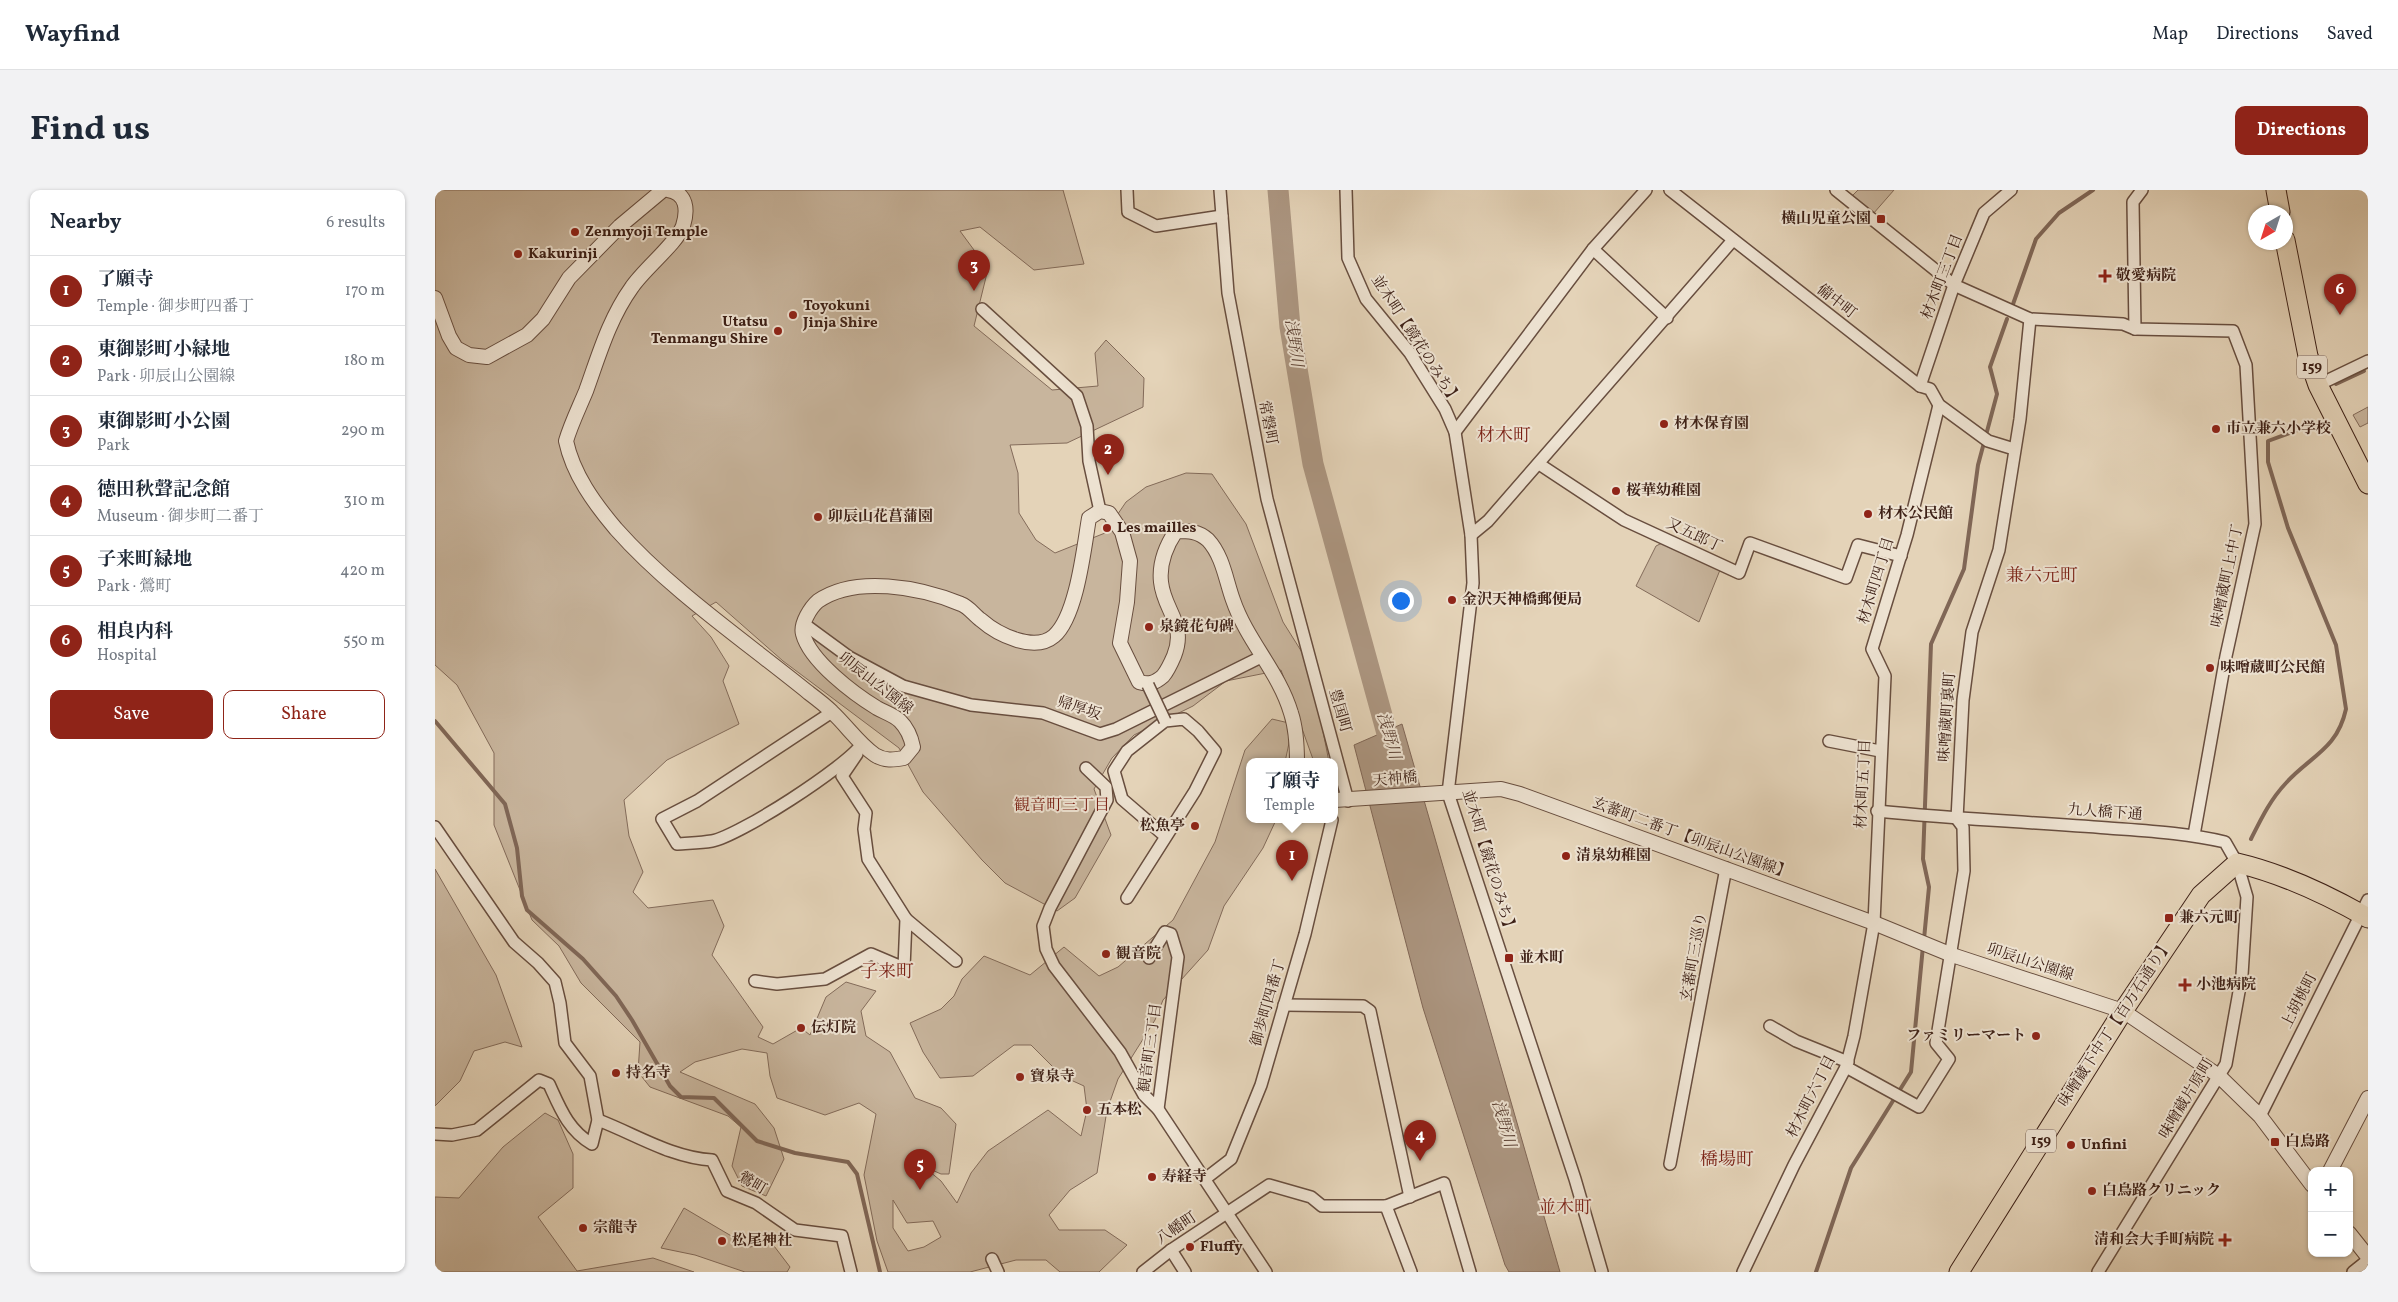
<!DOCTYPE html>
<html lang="en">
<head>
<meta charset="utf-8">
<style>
  :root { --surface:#fff; --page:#f2f2f3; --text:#1f2937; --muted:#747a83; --line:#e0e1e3; --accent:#8f2418 }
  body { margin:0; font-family:Vollkorn,"Noto Serif JP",serif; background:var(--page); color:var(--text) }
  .controls { position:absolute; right:15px; bottom:15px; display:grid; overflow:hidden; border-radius:10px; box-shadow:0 1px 4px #0004 }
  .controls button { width:45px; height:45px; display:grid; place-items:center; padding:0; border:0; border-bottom:1px solid var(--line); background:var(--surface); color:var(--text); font:25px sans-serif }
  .compass { position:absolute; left:1813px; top:15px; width:45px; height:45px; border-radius:50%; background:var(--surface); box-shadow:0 1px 4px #0004; rotate:219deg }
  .you { position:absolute; left:965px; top:410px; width:18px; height:18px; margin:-12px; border:4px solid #fff; border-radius:50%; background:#1a73e8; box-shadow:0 0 0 8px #1a73e833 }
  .badge { display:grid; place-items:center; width:32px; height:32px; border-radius:50%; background:var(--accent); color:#fff; font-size:16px; font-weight:700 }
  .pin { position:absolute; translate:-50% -41px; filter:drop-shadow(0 1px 2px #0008) }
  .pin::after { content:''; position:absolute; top:26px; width:18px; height:15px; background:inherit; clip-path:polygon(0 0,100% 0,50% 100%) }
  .popup { position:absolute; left:811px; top:568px; width:92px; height:65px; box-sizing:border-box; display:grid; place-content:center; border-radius:10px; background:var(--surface); filter:drop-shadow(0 1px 4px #0005); font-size:16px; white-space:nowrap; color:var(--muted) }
  .popup b { font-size:19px; color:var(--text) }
  .popup::after { content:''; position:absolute; left:50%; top:100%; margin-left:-10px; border:10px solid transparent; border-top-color:var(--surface) }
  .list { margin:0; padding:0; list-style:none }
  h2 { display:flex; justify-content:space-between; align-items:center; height:65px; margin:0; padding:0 20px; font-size:21px }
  h2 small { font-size:16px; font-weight:400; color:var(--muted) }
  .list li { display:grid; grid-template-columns:32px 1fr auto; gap:15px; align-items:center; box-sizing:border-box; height:70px; padding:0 20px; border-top:1px solid var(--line) }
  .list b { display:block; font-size:19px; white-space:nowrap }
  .list p { margin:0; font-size:16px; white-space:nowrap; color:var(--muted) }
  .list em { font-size:16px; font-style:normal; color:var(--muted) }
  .actions { display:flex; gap:10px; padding:15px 20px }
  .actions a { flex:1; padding:11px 0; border:1px solid var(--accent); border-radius:10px; text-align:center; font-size:18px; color:var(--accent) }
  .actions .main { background:var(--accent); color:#fff }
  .map { position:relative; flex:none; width:1933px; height:1082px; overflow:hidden; border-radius:10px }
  header { display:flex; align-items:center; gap:30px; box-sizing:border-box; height:70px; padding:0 25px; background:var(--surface); border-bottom:1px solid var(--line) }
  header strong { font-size:24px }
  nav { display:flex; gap:28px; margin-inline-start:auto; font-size:18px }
  .intro { display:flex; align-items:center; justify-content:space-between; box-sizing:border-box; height:120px; padding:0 30px }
  h1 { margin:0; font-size:35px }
  .button { padding:12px 22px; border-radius:10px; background:var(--accent); color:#fff; font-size:18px; font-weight:700 }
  main { display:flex; gap:30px; padding:0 30px }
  aside { flex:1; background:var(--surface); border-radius:10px; box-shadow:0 1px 4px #0004 }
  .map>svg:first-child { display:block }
  .green { fill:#c8b59d; stroke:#836b5a; fill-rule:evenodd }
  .water { fill:#ac9681; stroke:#806757 }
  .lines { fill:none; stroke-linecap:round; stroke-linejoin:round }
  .stream { stroke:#806757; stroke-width:4 }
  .river { stroke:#ac9681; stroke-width:21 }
  .minor-casing { stroke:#684e3f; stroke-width:14 }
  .tertiary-casing { stroke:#684e3f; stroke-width:16 }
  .trunk-casing { stroke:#3e2117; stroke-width:21 }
  .minor { stroke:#ede2d1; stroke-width:11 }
  .tertiary { stroke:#ede2d1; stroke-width:14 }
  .trunk { stroke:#e4d3b8; stroke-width:19 }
  .minor-bridge-casing { stroke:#684e3f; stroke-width:14; stroke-linecap:butt }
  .minor-bridge { stroke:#ede2d1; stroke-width:11 }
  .poi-dot { fill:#8f2418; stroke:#ede2d1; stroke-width:2 }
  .labels { text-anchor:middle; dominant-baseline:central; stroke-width:4; stroke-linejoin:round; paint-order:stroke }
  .shield { fill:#ede2d1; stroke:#725b4f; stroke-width:1 }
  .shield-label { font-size:14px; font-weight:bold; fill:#3e2117 }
  .poi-label { font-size:15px; font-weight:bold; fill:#3e2117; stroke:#ede2d1; text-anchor:start }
  .street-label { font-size:15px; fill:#3e2117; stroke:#ede2d1 }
  .water-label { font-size:16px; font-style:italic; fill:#5f4437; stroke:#ede2d1 }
  .neighbourhood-label { font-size:16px; fill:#7a1f14; stroke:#ede2d1 }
  .quarter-label { font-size:18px; fill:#7a1f14; stroke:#ede2d1 }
</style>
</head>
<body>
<header>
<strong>Wayfind</strong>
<nav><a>Map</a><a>Directions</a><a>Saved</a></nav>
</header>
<div class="intro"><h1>Find us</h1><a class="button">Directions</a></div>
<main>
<aside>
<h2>Nearby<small>6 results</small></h2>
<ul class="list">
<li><span class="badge">1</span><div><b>了願寺</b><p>Temple · 御歩町四番丁</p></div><em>170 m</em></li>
<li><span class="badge">2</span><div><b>東御影町小緑地</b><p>Park · 卯辰山公園線</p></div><em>180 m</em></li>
<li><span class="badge">3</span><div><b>東御影町小公園</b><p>Park</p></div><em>290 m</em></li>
<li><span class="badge">4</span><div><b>徳田秋聲記念館</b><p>Museum · 御歩町二番丁</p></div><em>310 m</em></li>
<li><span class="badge">5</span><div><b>子来町緑地</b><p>Park · 鶯町</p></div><em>420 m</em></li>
<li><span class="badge">6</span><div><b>相良内科</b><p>Hospital</p></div><em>550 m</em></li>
</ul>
<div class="actions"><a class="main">Save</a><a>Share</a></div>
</aside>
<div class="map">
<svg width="1933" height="1082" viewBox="0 0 1933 1082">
  <rect width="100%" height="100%" fill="#e4d3b8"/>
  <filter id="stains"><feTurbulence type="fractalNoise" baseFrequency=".004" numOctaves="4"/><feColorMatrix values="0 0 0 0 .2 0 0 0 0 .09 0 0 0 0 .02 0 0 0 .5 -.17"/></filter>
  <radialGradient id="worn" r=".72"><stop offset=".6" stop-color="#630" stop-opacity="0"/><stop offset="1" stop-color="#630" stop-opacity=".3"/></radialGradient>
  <g class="green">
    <path d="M0,0H628L649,74L599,80L545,37L525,41L553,79L539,136L617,200L663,196L660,163L671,150L709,188L708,217L632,253L575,255L583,283L584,323L601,350L620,363L670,343L691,312L711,297L751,283L777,284L811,334L848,432L875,475L894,572H879L846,480L791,491L758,516L699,545L677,568L659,599L676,645L640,708L622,721L570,693L547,670L488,602L464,558L348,471L281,412L257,426L276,447L294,476L288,491L304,534L232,570L189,610L194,646L208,682L198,702L213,718L278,710L289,736L277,765L328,837L323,847L338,854L366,838L375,845L391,807L411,792L441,801L426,821L431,846L455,862L480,908L506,918L521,934L514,984H506L488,976L506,991L522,1013L536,983L553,961L613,920L646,946L652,920L649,896L627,886L596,855H579L538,886L505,888L488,862L475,833L506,819L519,806L527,789L549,766L595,785L629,757L664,786L683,777L738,730L780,652L810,560L837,529L858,534L850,572H814V630H841L828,658L789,716L773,760L728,810L720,830L683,889L672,920L662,983L635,1000L614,1025L624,1040H670L692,1055L664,1082H625L611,1070H581L535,1082H453L442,1051L429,985L441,924L424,913L390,925L342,908L335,886L332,863L307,859L260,872L245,882L320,914L339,938L349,969L331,1006L307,996L297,976L306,937L293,926L215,897L203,882L205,852L146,793L124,756L97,730L59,635V563L22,495L0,475ZM458,1010L472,1033L498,1031L506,1047L489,1057L473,1061L458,1038Z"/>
    <polygon points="1423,0 1459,0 1438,24 1417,6"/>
    <polygon points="1933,217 1933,233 1925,237 1918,225"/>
    <polygon points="1227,353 1285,380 1264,432 1201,396 1221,356"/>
    <polygon points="0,679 61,785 87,857 70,852 39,861 25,891 0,916"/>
    <polygon points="110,923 123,930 138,964 138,998 103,1027 142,1081 218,1068 259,1082 0,1082 0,1007 24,1008 68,957"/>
    <polygon points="249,1018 315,1057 336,1052 355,1077 352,1082 310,1082 260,1065 226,1058"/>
  </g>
  <polygon class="water" points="967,534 1125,1082 1074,1082 1070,1075 988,818 919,555"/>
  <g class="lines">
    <g class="stream">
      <polyline points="1577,117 1601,49 1624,23 1658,0"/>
      <polyline points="1901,194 1929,181"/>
      <polyline points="0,531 70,614 82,658 87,706 92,720 148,769 181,806 197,830 235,896 246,907 279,908 322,951 360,963 413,972 422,984 445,1082"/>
      <path d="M1816,649C1826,629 1835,610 1851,593C1875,566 1902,560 1911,519L1901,455L1853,338L1833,272V251L1868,238"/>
      <polyline points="1489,749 1494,697 1488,669 1496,454 1529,379 1543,275 1562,204 1555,177 1572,129"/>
      <polyline points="1381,1082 1416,978 1476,882 1488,756"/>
    </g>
    <polyline class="river" points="843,0 855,137 878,274 959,569"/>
    <g class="minor-casing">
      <g id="minor">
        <polyline points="692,0 693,22 721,36 787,26"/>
        <polyline points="785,0 793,103 832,309 913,611"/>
        <polyline points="911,0 913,68 931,109 975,163 1010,219 1020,242 1036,345 1038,393 1013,603 1140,989 1167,1082"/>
        <polyline points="1235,0 1485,196 1495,199 1504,215 1553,251 1579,259"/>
        <polyline points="1401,0 1519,95 1595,129 1688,134 1700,139 1798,141 1811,175 1820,334 1791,466 1759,645"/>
        <polyline points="1158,59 1232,128"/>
        <polyline points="547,119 642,206 652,236 654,271 665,321"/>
        <polyline points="1700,139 1698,12 1707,0"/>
        <polyline points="1883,195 1933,171"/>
        <polyline points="1485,196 1519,95 1549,23 1576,0"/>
        <polyline points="1020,242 1158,59 1211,0"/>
        <polyline points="1104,274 1189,330 1304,383 1315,353 1411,388 1423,355 1466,366"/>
        <polyline points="1036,345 1053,331 1298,50"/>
        <polyline points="369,434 414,467 468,496 536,515 608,523 665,544 681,539 826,467"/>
        <path d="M397,522L262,611L227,629L242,654C253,653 265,653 277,651C304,646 411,577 427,554"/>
        <polyline points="1394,551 1445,561"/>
        <polyline points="651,578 671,597 672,610 615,718 608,736 611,759 619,776 685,862 709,905 723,919 831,1082"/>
        <path d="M1442,621C1519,629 1596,632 1673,638C1713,641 1752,643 1790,652L1802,673L1812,707L1807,785L1791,874L1663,1082"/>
        <path d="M0,637L79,752L103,773L120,792L125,813L130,853L155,886L163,930L157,954C133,940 125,918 114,894L104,890L42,940L17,945L0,944"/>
        <polyline points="692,708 760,601 780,561 763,541 749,529 730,531 692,561 679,581 687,609 730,646"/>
        <polyline points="471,729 521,771"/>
        <polyline points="714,768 730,742 736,744 743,767 723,919"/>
        <polyline points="320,791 342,794 390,789 436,764 469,778 471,729 433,669 429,639 431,623 407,586 422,564"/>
        <polyline points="849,815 928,816 935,821 975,1007"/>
        <polyline points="1335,836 1361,851 1413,872"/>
        <polyline points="1411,877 1484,917 1514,869 1501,853 1529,681 1528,637 1522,629 1528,510 1537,442 1564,360 1585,229 1595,129"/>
        <polyline points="1825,926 1933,710"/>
        <path d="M163,930C200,944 237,968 277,970L292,1001L321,1013L360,1040L407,1046L416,1082"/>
        <polyline points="1235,974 1291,678"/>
        <polyline points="770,989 796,969 826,895 870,744 897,630"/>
        <polyline points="951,1016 976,1082"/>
        <polyline points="736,1060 750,1082"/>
        <polyline points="557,1069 563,1082"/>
        <polyline points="708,1082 736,1060 834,995 876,1007 887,1016 951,1016 1009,993 1035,1082"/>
        <polyline points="1308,1082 1359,975 1411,877 1419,846 1439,733 1450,486 1437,459 1472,345 1504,215"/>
        <polyline points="1918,1082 1933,1070"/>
      </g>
    </g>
    <g class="tertiary-casing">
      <g id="tertiary">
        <path d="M233,0C252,3 253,20 248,36C242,53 209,79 197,97C174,129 164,165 151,201C144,218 136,234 131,251C138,284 159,313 181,339C235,400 310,451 374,503C382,509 390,515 397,522C412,536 424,554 440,565C450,571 458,570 469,568L478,557C476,547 473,539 465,531C459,525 449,522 442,518C419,504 375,471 368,444C365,434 376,417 383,411C420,385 485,397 526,414C534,417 539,425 546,430C562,444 599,463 619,446C642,426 649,357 654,328L665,321L674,323L687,342L695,371L692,412L685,453L704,492C714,495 720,493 728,486C733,480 736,473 739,466C752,434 729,421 726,392C724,374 731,356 741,341C754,341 763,341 773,350C788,366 791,391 798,410C812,451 844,482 856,523C861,538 862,556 862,572"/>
        <polyline points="0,108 14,146 21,158 34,165 52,167 92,145 108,129 134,88 185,36 228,0"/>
        <polyline points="900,610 1066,599 1085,604 1439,733 1517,765 1688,821 1784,886 1825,926 1877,995"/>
        <polyline points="1895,981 1933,908"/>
        <polyline points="1914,1043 1933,1067"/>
      </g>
    </g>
    <g class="trunk-casing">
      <g id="trunk">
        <polyline points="1841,0 1845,22"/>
        <polyline points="1850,50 1873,166 1883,195 1933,294"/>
        <path d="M1524,1082L1688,821L1766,705L1802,673C1849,684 1891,704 1933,728"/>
      </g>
    </g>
    <use href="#minor" class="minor"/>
    <use href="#tertiary" class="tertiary"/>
    <use href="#trunk" class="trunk"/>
    <g class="minor-bridge-casing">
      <polyline id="minor-bridge" points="713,495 730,531"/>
    </g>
    <use href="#minor-bridge" class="minor-bridge"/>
  </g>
  <g class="poi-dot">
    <rect x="1441" y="24" width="10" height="10" rx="2.5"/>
    <circle cx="140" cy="42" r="5"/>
    <circle cx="83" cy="64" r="5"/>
    <path d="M1667.5 78.5h5v5h5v5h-5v5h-5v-5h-5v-5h5z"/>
    <circle cx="358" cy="125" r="5"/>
    <circle cx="343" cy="141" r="5"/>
    <circle cx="1229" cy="234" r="5"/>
    <circle cx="1781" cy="239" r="5"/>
    <circle cx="1181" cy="301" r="5"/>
    <circle cx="1433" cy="324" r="5"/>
    <circle cx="383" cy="327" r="5"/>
    <circle cx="672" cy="338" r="5"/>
    <circle cx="1017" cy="410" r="5"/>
    <circle cx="714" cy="437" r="5"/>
    <circle cx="1775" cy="478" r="5"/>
    <circle cx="760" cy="636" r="5"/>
    <circle cx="1131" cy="666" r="5"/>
    <rect x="1729" y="723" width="10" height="10" rx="2.5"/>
    <circle cx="671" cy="764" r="5"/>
    <rect x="1069" y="763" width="10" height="10" rx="2.5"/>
    <path d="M1747.5 787.5h5v5h5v5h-5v5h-5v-5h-5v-5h5z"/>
    <circle cx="366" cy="838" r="5"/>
    <circle cx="1601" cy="846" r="5"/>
    <circle cx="181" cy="883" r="5"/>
    <circle cx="585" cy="887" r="5"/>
    <circle cx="652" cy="920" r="5"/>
    <rect x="1835" y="947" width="10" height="10" rx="2.5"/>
    <circle cx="1636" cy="955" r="5"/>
    <circle cx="717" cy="987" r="5"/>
    <circle cx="1657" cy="1001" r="5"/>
    <circle cx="148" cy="1038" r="5"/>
    <path d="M1787.5 1042.5h5v5h5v5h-5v5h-5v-5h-5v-5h5z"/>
    <circle cx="287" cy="1051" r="5"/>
    <circle cx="755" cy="1057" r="5"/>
  </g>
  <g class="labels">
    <g class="shield">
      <rect x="1862" y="165.5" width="30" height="23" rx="4"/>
      <rect x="1591" y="939.5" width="30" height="23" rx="4"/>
    </g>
    <g class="shield-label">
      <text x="1877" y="177">159</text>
      <text x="1606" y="951">159</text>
    </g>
    <g class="poi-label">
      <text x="1436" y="29" text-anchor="end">横山児童公園</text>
      <text x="150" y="42">Zenmyoji Temple</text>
      <text x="93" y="64">Kakurinji</text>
      <text x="1681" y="86">敬愛病院</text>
      <text x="368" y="116">Toyokuni<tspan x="368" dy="17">Jinja Shire</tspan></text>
      <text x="333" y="132" text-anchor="end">Utatsu<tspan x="333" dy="17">Tenmangu Shire</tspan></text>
      <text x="1239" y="234">材木保育園</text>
      <text x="1791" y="239">市立兼六小学校</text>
      <text x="1191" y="301">桜華幼稚園</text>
      <text x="1443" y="324">材木公民館</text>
      <text x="393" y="327">卯辰山花菖蒲園</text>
      <text x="682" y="338">Les mailles</text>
      <text x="1027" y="410">金沢天神橋郵便局</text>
      <text x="724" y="437">泉鏡花句碑</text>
      <text x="1785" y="478">味噌蔵町公民館</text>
      <text x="750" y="636" text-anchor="end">松魚亭</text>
      <text x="1141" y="666">清泉幼稚園</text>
      <text x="1744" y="728">兼六元町</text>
      <text x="681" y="764">観音院</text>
      <text x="1084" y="768">並木町</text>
      <text x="1761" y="795">小池病院</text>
      <text x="376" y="838">伝灯院</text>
      <text x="1591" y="846" text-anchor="end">ファミリーマート</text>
      <text x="191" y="883">持名寺</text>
      <text x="595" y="887">寶泉寺</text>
      <text x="662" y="920">五本松</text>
      <text x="1850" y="952">白鳥路</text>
      <text x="1646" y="955">Unfini</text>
      <text x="727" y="987">寿経寺</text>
      <text x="1667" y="1001">白鳥路クリニック</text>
      <text x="158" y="1038">宗龍寺</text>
      <text x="1779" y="1050" text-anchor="end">清和会大手町病院</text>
      <text x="297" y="1051">松尾神社</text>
      <text x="765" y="1057">Fluffy</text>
    </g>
    <g class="street-label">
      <text transform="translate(1508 87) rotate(-69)">材木町三丁目</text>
      <text transform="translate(1401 112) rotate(38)">備中町</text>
      <text transform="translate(980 150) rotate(57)">並木町【鏡花のみち】</text>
      <text transform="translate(832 233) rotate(79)">常磐町</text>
      <text transform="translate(1259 346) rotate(25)">又五郎丁</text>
      <text transform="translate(1793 386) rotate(-78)">味噌蔵町上中丁</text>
      <text transform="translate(1442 391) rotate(-73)">材木町四丁目</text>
      <text transform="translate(440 494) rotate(38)">卯辰山公園線</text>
      <text transform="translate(644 519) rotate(18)">帰厚坂</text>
      <text transform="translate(904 521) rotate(74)">豊国町</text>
      <text transform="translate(1513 527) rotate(-86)">味噌蔵町裏町</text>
      <text transform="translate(960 590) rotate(-5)">天神橋</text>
      <text transform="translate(1429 594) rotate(-87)">材木町五丁目</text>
      <text transform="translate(1670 623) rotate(4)">九人橋下通</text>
      <text transform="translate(1256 649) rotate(20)">玄蕃町二番丁【卯辰山公園線】</text>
      <text transform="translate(1053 672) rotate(73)">並木町【鏡花のみち】</text>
      <text transform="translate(1260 767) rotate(-80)">玄蕃町三巡り</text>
      <text transform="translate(1595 773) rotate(18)">卯辰山公園線</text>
      <text transform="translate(1865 811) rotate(-63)">上胡桃町</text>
      <text transform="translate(834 813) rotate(-74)">御歩町四番丁</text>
      <text transform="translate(1681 834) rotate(-57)">味噌蔵下中丁【百万石通り】</text>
      <text transform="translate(716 858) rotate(-82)">観音町三丁目</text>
      <text transform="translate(1377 907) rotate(-63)">材木町六丁目</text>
      <text transform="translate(1752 909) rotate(-59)">味噌蔵片原町</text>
      <text transform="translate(317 994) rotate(30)">鶯町</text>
      <text transform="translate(742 1039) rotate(-34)">八幡町</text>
    </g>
    <g class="water-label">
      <text transform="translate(858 153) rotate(82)">浅野川</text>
      <text transform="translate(953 546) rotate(74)">浅野川</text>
      <text transform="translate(1068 934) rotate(74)">浅野川</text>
    </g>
    <g class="neighbourhood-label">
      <text x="627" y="616">観音町三丁目</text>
    </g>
    <g class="quarter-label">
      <text x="1069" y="246">材木町</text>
      <text x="1607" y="386">兼六元町</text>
      <text x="452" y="782">子来町</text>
      <text x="1292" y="970">橋場町</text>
      <text x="1130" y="1018">並木町</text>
    </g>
  </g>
  <rect width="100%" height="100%" filter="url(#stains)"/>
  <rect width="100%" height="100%" fill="url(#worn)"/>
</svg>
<div class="controls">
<button>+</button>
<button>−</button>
</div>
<svg class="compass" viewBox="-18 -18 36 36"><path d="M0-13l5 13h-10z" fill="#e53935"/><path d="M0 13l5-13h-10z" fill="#747a83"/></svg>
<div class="you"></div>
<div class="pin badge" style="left:857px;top:691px">1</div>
<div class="popup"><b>了願寺</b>Temple</div>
<div class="pin badge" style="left:673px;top:285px">2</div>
<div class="pin badge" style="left:539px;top:101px">3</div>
<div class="pin badge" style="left:985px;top:971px">4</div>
<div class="pin badge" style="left:485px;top:1000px">5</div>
<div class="pin badge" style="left:1905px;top:125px">6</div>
</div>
</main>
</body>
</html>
